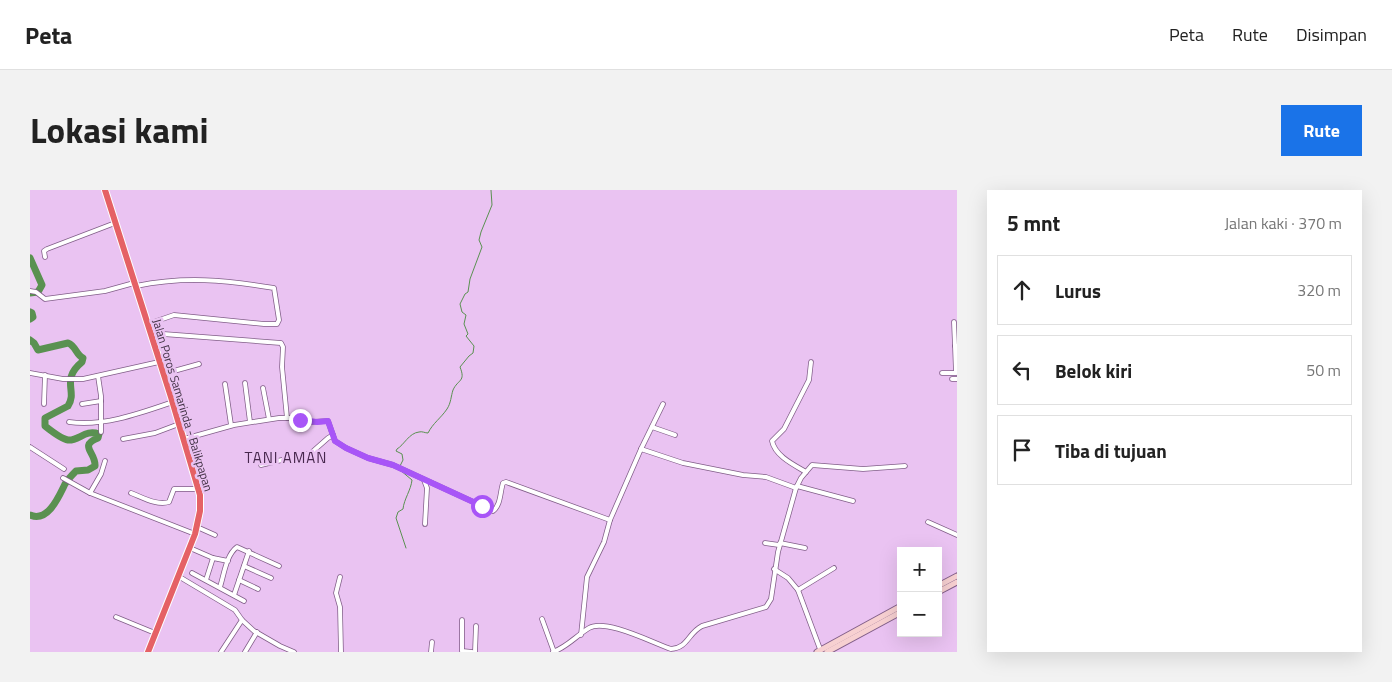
<!DOCTYPE html>
<html lang="id">
<head>
<meta charset="utf-8">
<style>
  :root { --surface:#fff; --page:#f2f2f2; --text:#222; --muted:#767676; --line:#e0e0e0; --accent:#1a73e8 }
  body { margin:0; font-family:"Titillium Web",sans-serif; background:var(--page); color:var(--text) }
  .controls { position:absolute; right:15px; bottom:15px; display:grid; overflow:hidden; border-radius:0px; box-shadow:0 5px 20px #0002 }
  .controls button { width:45px; height:45px; display:grid; place-items:center; padding:0; border:0; border-bottom:1px solid var(--line); background:var(--surface); color:var(--text); font:25px sans-serif }
  .stop { position:absolute; width:15px; height:15px; margin:-11px; border:4px solid #a855f7; border-radius:50%; background:#fff }
  .stop.end { background:#a855f7; border-color:#fff; box-shadow:0 1px 5px #0008 }
  .list { margin:0; padding:0; list-style:none }
  h2 { display:flex; justify-content:space-between; align-items:center; height:65px; margin:0; padding:0 20px; font-size:21px }
  h2 small { font-size:16px; font-weight:400; color:var(--muted) }
  .list li { display:grid; grid-template-columns:32px 1fr auto; gap:15px; align-items:center; box-sizing:border-box; height:70px; margin:0 10px 10px; padding:0 10px; border:1px solid var(--line); border-radius:0px }
  .list b { display:block; font-size:19px; white-space:nowrap }
  .list em { font-size:16px; font-style:normal; color:var(--muted) }
  .icon { flex:none; width:28px; height:28px; fill:none; stroke:currentColor; stroke-width:2; stroke-linecap:round; stroke-linejoin:round }
  .map { position:relative; flex:none; width:927px; height:462px; overflow:hidden; border-radius:0px }
  header { display:flex; align-items:center; gap:30px; box-sizing:border-box; height:70px; padding:0 25px; background:var(--surface); border-bottom:1px solid var(--line) }
  header strong { font-size:24px }
  nav { display:flex; gap:28px; margin-inline-start:auto; font-size:18px }
  .intro { display:flex; align-items:center; justify-content:space-between; box-sizing:border-box; height:120px; padding:0 30px }
  h1 { margin:0; font-size:35px }
  .button { padding:12px 22px; border-radius:0px; background:var(--accent); color:#fff; font-size:18px; font-weight:700 }
  main { display:flex; gap:30px; padding:0 30px }
  aside { flex:1; background:var(--surface); border-radius:0px; box-shadow:0 5px 20px #0002 }
  .map>svg:first-child { display:block }
  .lines { fill:none; stroke-linecap:round; stroke-linejoin:round }
  .stream { stroke:#5a9151; stroke-width:1 }
  .river { stroke:#5a9151; stroke-width:7 }
  .street-casing { stroke:#815e88; stroke-width:5.5 }
  .secondary-casing { stroke:#815e88; stroke-width:7 }
  .highway-casing { stroke:#fff; stroke-width:8 }
  .street { stroke:#fff; stroke-width:4 }
  .secondary { stroke:#f7d0d1; stroke-width:5 }
  .highway { stroke:#e56165; stroke-width:6 }
  .route { stroke:#a855f7; stroke-width:6 }
  .labels { text-anchor:middle; dominant-baseline:central; stroke-width:5; stroke-linejoin:round; paint-order:stroke }
  .street-label { font-size:12px; fill:#433346; stroke:#eac3f2 }
  .quarter-label { font-size:15px; letter-spacing:1px; fill:#47274d; stroke:#eac3f2 }
</style>
</head>
<body>
<header>
<strong>Peta</strong>
<nav><a>Peta</a><a>Rute</a><a>Disimpan</a></nav>
</header>
<div class="intro"><h1>Lokasi kami</h1><a class="button">Rute</a></div>
<main>
<div class="map">
<svg width="927" height="462" viewBox="0 0 927 462">
  <rect width="100%" height="100%" fill="#eac3f2"/>
  <g class="lines">
    <g class="stream">
      <path d="M370,276L373,270L372,264L366,261L367,259C374,255 379,243 389,242C392,241 395,243 398,243C403,233 411,228 417,219C421,213 421,206 423,200C428,189 436,192 430,177L439,166L443,163L444,156L436,146L438,144L434,134L436,125L432,122L430,114L435,104L438,102L440,89L452,57L449,50L451,42L462,15L461,0"/>
      <path d="M370,280L382,290C381,300 374,309 373,319L368,322L366,328L376,358"/>
    </g>
    <g class="river">
      <polyline points="0,68 12,95 8,102 0,103"/>
      <polyline points="0,122 2,123 3,127 0,129"/>
      <path d="M0,150L4,153L8,160L38,153C46,156 46,165 53,168L52,172C30,190 48,201 38,216L15,228V236C20,240 32,249 38,250C49,251 55,239 69,244L68,248C48,256 66,262 65,276L58,280L46,281C42,285 38,289 35,294C29,306 18,333 0,325"/>
    </g>
    <g class="street-casing">
      <g id="street">
        <polyline points="15,67 14,61 17,59 85,33"/>
        <path d="M106,96C156,86 194,90 244,98L249,130L247,134H234L144,125L118,134"/>
        <polyline points="0,101 6,102 15,109 75,101 104,93"/>
        <polyline points="924,132 925,156 927,156"/>
        <polyline points="120,143 251,153 253,157 252,177 257,228"/>
        <polyline points="0,183 33,189 53,189 129,172"/>
        <polyline points="912,183 926,183 925,156"/>
        <polyline points="133,184 169,174"/>
        <polyline points="68,186 71,206 71,242"/>
        <polyline points="922,189 927,189"/>
        <polyline points="215,193 220,232"/>
        <polyline points="195,194 201,235"/>
        <polyline points="233,198 239,229"/>
        <polyline points="14,214 15,185"/>
        <polyline points="52,214 71,211"/>
        <path d="M39,232C73,237 111,223 143,212"/>
        <polyline points="622,237 645,245"/>
        <polyline points="93,249 125,243 149,234"/>
        <path d="M154,249L204,235L249,228H263L281,232L298,231L305,251L316,258L338,268L363,275L463,321C471,315 470,302 473,293L476,292L580,330"/>
        <polyline points="0,257 34,279"/>
        <polyline points="611,259 633,214"/>
        <polyline points="231,275 281,263 298,248 303,245"/>
        <path d="M776,282C764,275 745,266 742,251L754,239L779,190L781,172"/>
        <polyline points="33,288 60,303 165,344"/>
        <polyline points="394,290 397,298 395,334"/>
        <polyline points="767,296 823,311"/>
        <polyline points="60,303 71,284 75,271"/>
        <path d="M101,303C112,307 127,316 139,312L144,299H168"/>
        <polyline points="898,332 927,345"/>
        <polyline points="167,337 185,345"/>
        <polyline points="735,353 749,355"/>
        <polyline points="750,353 775,358"/>
        <polyline points="160,358 183,368 198,371"/>
        <polyline points="214,376 241,388"/>
        <polyline points="744,379 758,388 768,400 790,459"/>
        <polyline points="162,383 214,411"/>
        <polyline points="148,386 205,420 212,430 224,441 250,456 264,462"/>
        <polyline points="310,387 306,403 310,417 311,462"/>
        <polyline points="176,390 183,368"/>
        <polyline points="209,390 228,399"/>
        <path d="M190,397C194,385 196,365 207,357L249,376"/>
        <polyline points="768,400 804,378"/>
        <polyline points="204,405 219,361"/>
        <polyline points="86,427 125,443"/>
        <polyline points="512,429 524,462"/>
        <polyline points="432,430 432,461 442,462"/>
        <polyline points="551,445 557,387 574,352 580,330 611,259 653,273 713,285 736,287 766,298"/>
        <polyline points="191,462 212,430"/>
        <polyline points="215,462 227,442"/>
        <polyline points="401,462 402,452"/>
        <polyline points="445,462 446,436"/>
        <path d="M523,462C537,457 546,446 559,438C575,428 623,453 641,459C658,458 658,443 672,436L736,417L741,409L748,362L766,298L771,288L782,275L833,279L875,276"/>
      </g>
    </g>
    <g class="secondary-casing">
      <g id="secondary">
        <polyline points="908,396 927,386"/>
        <polyline points="908,402 927,392"/>
        <polyline points="787,462 871,416"/>
        <polyline points="797,462 871,422"/>
      </g>
    </g>
    <g class="highway-casing">
      <polyline id="highway" points="75,0 141,207 170,305 170,321 165,344 118,462"/>
    </g>
    <use href="#street" class="street"/>
    <use href="#secondary" class="secondary"/>
    <use href="#highway" class="highway"/>
  </g>
  <g class="lines">
    <polyline class="route" points="270,230 287,232 298,231 305,251 316,258 338,268 363,275 452,316"/>
  </g>
  <g class="labels">
    <g class="street-label">
      <text transform="translate(153 215) rotate(73)">Jalan Poros Samarinda - Balikpapan</text>
    </g>
    <g class="quarter-label">
      <text x="256" y="267">TANI AMAN</text>
    </g>
  </g>
</svg>
<div class="controls">
<button>+</button>
<button>−</button>
</div>
<div class="stop" style="left:452px;top:316px"></div>
<div class="stop end" style="left:270px;top:230px"></div>
</div>
<aside>
<h2>5 mnt<small>Jalan kaki · 370 m</small></h2>
<ul class="list">
<li><svg class="icon" aria-label="ahead" viewBox="0 0 24 24"><path d="M12 20V5M6 11l6-6 6 6"/></svg><div><b>Lurus</b></div><em>320 m</em></li>
<li><svg class="icon" aria-label="left" viewBox="0 0 24 24"><path d="M17 20v-9H6M10 6l-5 5 5 5"/></svg><div><b>Belok kiri</b></div><em>50 m</em></li>
<li><svg class="icon" aria-label="arrive" viewBox="0 0 24 24"><path d="M6 21V4h12l-3 4 3 4H6"/></svg><div><b>Tiba di tujuan</b></div></li>
</ul>
</aside>
</main>
</body>
</html>
